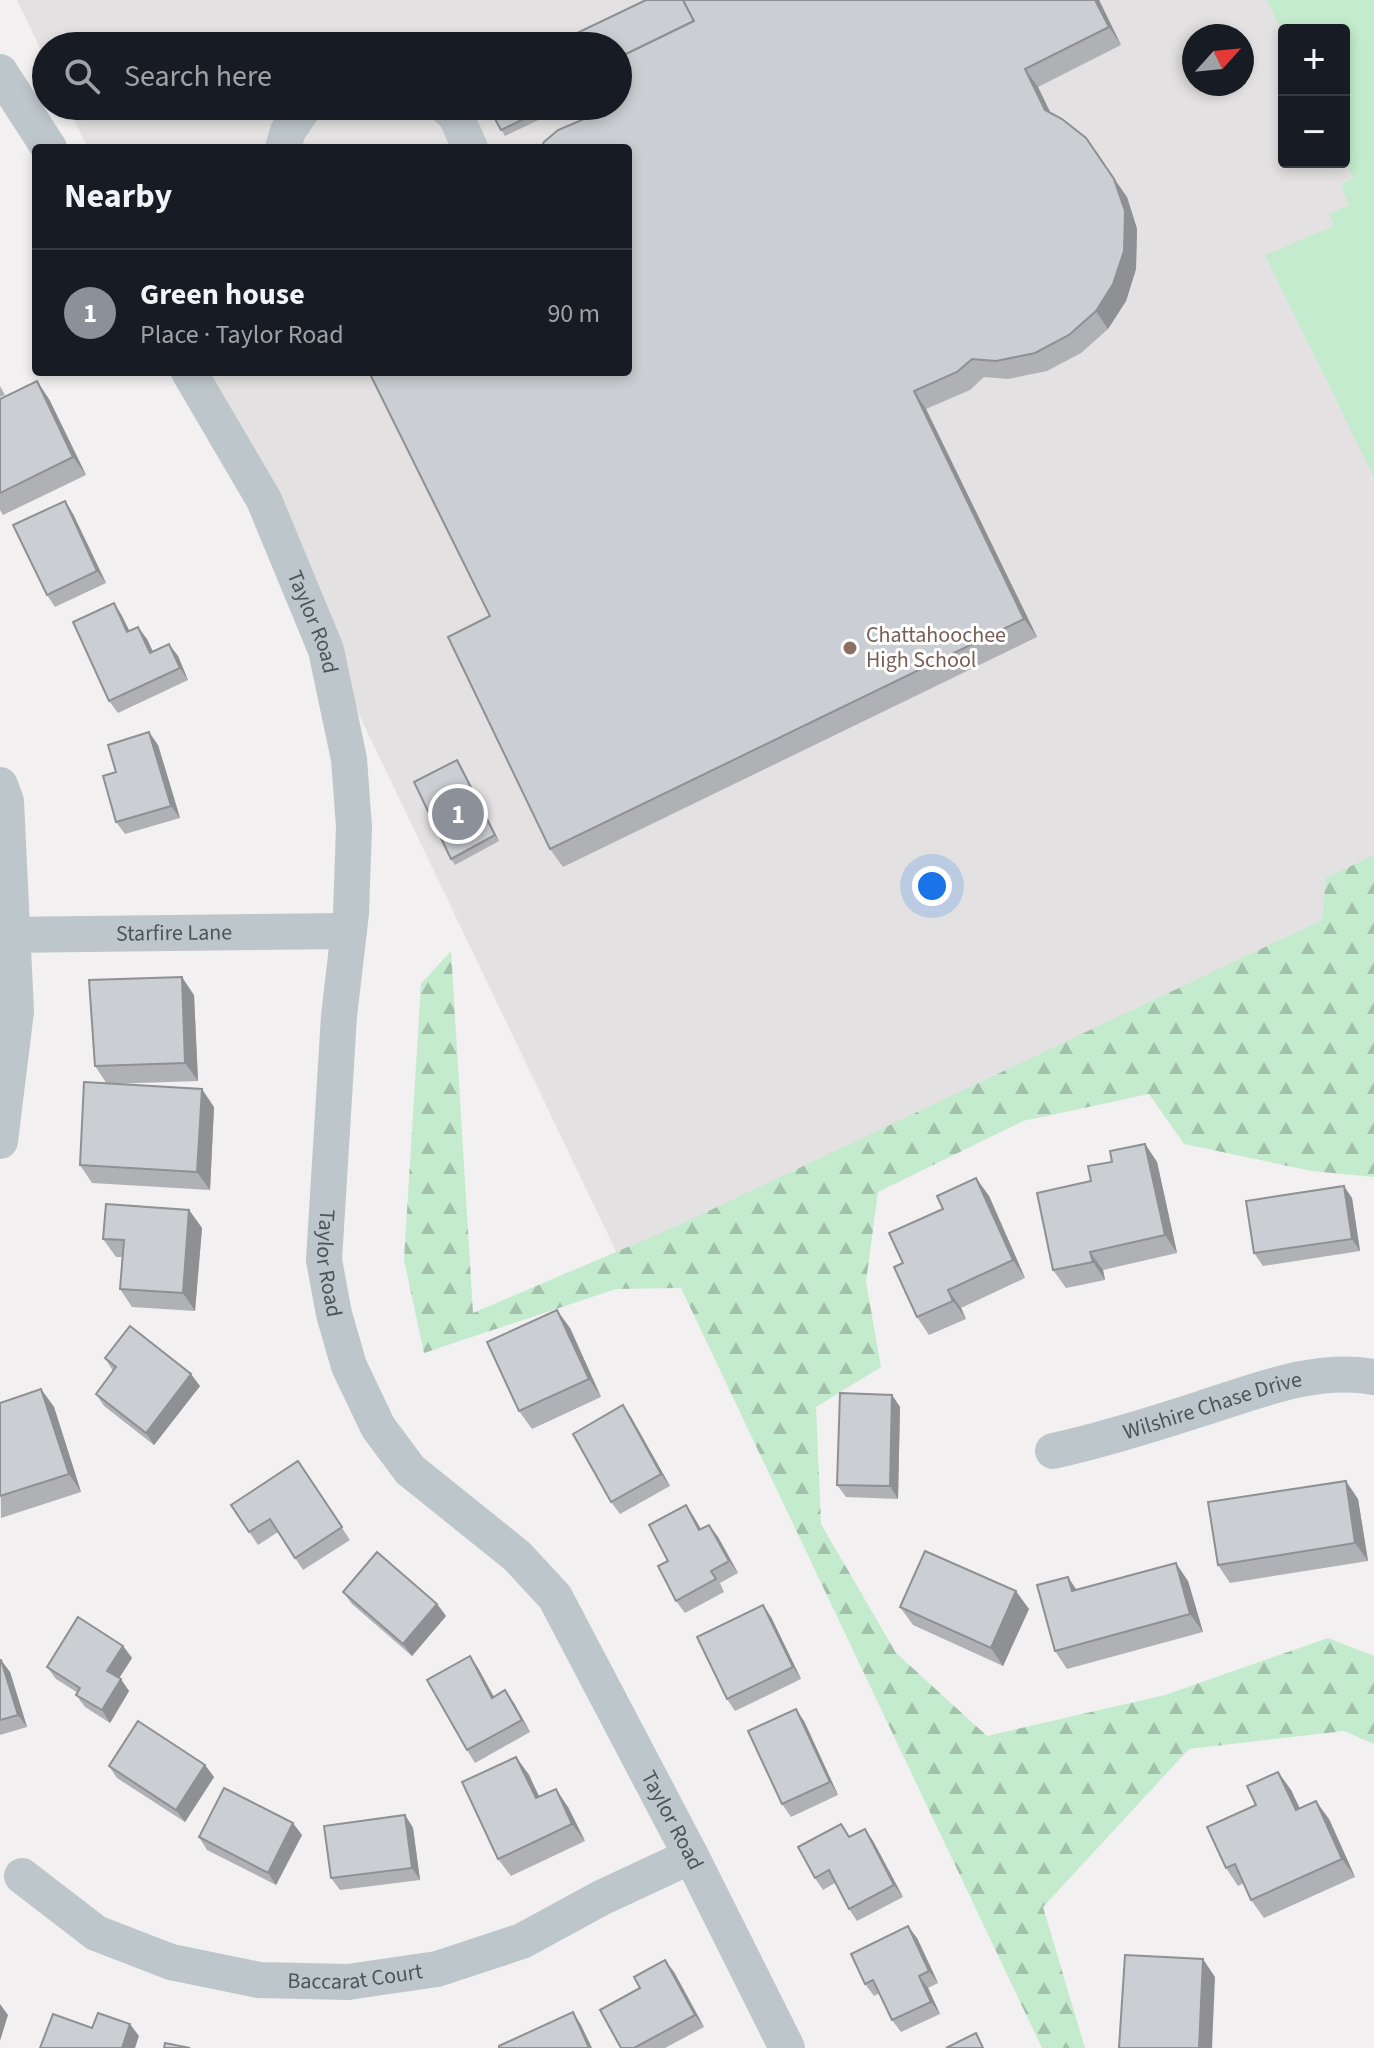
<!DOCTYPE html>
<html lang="en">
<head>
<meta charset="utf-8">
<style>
  :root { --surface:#171b24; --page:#242831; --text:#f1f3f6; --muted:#9ea1a6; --line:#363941; --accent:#8c9099 }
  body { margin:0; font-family:"Source Sans 3",sans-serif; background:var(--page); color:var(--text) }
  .controls { position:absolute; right:24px; top:24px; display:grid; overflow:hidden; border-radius:8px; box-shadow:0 4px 12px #0003 }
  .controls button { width:72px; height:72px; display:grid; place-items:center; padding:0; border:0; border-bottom:2px solid var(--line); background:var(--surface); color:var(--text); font:40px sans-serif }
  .compass { position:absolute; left:1182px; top:24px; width:72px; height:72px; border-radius:50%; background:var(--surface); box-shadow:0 4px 12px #0003; rotate:63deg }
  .you { position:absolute; left:932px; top:886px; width:28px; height:28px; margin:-20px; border:6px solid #fff; border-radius:50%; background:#1a73e8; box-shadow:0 0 0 12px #1a73e833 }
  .badge { display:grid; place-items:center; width:52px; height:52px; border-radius:50%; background:var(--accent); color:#fff; font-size:26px; font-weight:700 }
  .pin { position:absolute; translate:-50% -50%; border:4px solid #fff; box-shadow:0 2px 8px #0006 }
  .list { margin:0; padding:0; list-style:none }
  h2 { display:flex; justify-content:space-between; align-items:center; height:104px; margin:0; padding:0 32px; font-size:34px }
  h2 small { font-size:26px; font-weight:400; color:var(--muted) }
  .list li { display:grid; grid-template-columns:52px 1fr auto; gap:24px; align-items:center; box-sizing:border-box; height:128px; padding:0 32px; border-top:2px solid var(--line) }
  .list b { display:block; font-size:30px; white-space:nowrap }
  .list p { margin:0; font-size:26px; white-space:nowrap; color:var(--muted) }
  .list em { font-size:26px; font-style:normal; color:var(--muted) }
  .icon { flex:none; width:44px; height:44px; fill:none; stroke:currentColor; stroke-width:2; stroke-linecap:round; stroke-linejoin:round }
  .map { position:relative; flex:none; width:1374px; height:2048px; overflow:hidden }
  .search { position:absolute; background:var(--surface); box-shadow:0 4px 12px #0003; left:32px; top:32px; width:600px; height:88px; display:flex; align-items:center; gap:20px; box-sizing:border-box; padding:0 28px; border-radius:44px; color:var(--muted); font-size:30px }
  .panel { position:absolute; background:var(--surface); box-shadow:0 4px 12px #0003; left:32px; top:144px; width:600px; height:232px; border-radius:8px }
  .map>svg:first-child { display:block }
  .education { fill:#e3e1e2; fill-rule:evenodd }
  .grass { fill:#c4ebcd }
  .forest { fill:url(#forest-firs) }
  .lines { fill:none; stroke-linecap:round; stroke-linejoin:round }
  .minor { stroke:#bdc6cb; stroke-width:36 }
  .wall { fill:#afb1b5 }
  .shaded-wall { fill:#8e9093 }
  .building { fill:#cbced2; stroke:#8e9093; stroke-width:2 }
  .education-dot { fill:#8d6e63; stroke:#fff; stroke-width:3 }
  .labels { text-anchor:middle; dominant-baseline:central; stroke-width:6; stroke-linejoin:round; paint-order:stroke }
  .street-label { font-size:22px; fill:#4a565c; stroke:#fff }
  .education-label { font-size:22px; fill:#785e54; stroke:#fff; text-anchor:start }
</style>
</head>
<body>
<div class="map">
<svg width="1374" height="2048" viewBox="0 0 1374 2048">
  <defs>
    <pattern id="forest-firs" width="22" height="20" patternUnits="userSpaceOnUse" patternTransform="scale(2)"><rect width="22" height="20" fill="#c4ebcd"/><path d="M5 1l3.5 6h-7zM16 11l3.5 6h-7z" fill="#a1c1aa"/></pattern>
  </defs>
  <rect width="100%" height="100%" fill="#f2f0f1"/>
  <path class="education" d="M17,0H1374V924L634,1289L195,372H628V148H88L67,106H618V46H46V61ZM1284,30H1344V162H1284ZM1194,36H1242V84H1194Z"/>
  <polygon class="grass" points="1267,0 1374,0 1374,477 1265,255 1334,226 1329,214 1349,205 1341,185 1353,178 1344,160 1344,30 1284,30 1284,36"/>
  <polygon class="forest" points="1374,855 1374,1177 1312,1171 1184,1144 1149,1094 1023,1121 878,1192 866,1282 881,1367 816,1407 821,1524 896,1653 987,1736 1165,1695 1328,1638 1374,1656 1374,1744 1344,1731 1189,1749 1043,1907 1085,2048 1042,2048 681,1288 616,1289 424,1353 404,1260 421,984 451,951 473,1313 677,1226 1322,920 1326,878"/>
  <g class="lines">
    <g class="minor">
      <polyline points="0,72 49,148"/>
      <polyline points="445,106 456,116 470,148"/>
      <polyline points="283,148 288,131 305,106"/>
      <path id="s1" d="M189,372L264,500L326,650L349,759L354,827L351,913L339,1016L324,1260L334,1314L349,1366L378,1427L410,1470L517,1556L555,1597L691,1856L787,2048"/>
      <polyline points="0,785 6,801 16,1011 0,1141"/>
      <path id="s2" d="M0,935L349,931"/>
      <path id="s3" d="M1053,1451C1103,1440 1151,1425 1200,1409C1255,1392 1315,1366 1374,1377"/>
      <path id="s4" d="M22,1876L96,1933L171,1962L259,1980L348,1982L437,1969L522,1941L601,1898L691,1856"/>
    </g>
  </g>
  <g class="wall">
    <polygon points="1099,0 1121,45 1038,87 1050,113 1127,197 1137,229 1136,269 1126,301 1108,329 1081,353 1047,371 1008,379 984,377 970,390 926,409 1037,637 563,867 550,849 490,616 628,372 582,120"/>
    <polygon points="488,106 568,106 505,136"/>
    <polygon points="0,386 5,395 0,397"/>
    <polygon points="0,399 49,399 86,475 3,515 0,510"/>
    <polygon points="65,501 73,514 106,583 55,607 47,595"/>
    <polygon points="114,603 122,616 129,631 147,639 153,652 178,656 188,680 118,713 109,701"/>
    <polygon points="158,745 180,818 125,834 116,822 116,772"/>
    <polygon points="457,760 461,766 499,841 455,865 451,859"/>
    <polygon points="194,995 198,1081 108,1084 214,1107 210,1190 92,1183 80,1165 107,1084 95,1066"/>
    <polygon points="1145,1144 1157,1162 1177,1253 1103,1270 1105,1280 1066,1288 1053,1270 1091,1181 1112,1162"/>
    <polygon points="976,1178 989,1196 1025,1278 961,1308 966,1319 929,1335 917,1317 903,1263 943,1209"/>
    <polygon points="1352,1198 1360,1251 1263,1266 1254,1253"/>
    <polygon points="189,1210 202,1228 195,1311 132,1307 120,1289 122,1257 116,1257 103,1239"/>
    <polygon points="570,1328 601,1397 532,1429 519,1411"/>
    <polygon points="105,1358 200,1386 154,1445 104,1406 96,1394 113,1371"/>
    <polygon points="41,1389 54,1407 81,1492 1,1518 0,1403"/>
    <polygon points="892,1395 900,1407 898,1499 846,1497 837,1485"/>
    <polygon points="623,1405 631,1417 670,1486 620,1514 611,1502"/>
    <polygon points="298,1461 350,1540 303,1570 278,1532 258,1545 231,1505"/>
    <polygon points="1358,1499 1368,1561 1230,1583 1218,1565"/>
    <polygon points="686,1505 701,1529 709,1525 718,1537 738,1573 720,1583 724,1592 685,1613 676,1601 668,1561"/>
    <polygon points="1188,1581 1203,1632 1067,1669 1055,1651 1077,1590"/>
    <polygon points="343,1592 437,1604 446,1616 412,1656 352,1604"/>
    <polygon points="763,1605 771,1617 801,1679 735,1711 727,1699"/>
    <polygon points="900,1607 1029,1609 1003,1666 913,1625"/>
    <polygon points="123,1646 132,1658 119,1678 129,1691 110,1723 85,1707 76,1695 78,1693 56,1679 47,1667"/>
    <polygon points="0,1660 10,1672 27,1727 0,1735"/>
    <polygon points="478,1668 494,1697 514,1703 530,1732 475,1763 467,1750"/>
    <polygon points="804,1721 838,1795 791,1817 782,1804"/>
    <polygon points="516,1757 529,1775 539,1796 568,1807 585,1841 511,1876 498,1859"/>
    <polygon points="205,1765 214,1777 185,1822 117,1778 109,1766"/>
    <polygon points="1278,1772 1291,1790 1300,1809 1329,1819 1355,1877 1264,1918 1251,1900 1244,1883 1238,1886 1226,1868 1256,1805"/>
    <polygon points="405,1815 413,1828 420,1880 340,1890 331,1878"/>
    <polygon points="865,1829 873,1841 903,1897 857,1921 849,1909 835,1883 823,1890 815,1878 850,1837"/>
    <polygon points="302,1835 276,1885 207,1850 199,1837"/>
    <polygon points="917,1938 938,1983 928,1988 940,2014 901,2032 892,2020 880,1993 874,1996 865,1984"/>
    <polygon points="674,1972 704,2027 665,2048 621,2048 640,1988"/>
  </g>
  <g class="shaded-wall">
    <polygon points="1095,0 1099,0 1121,45 1109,27"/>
    <polygon points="1025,69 1038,87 1058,128 1045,110"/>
    <polygon points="1086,138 1127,197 1137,229 1136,269 1126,301 1108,329 1096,311"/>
    <polygon points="37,381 49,399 86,475 73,457"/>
    <polygon points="914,391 926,409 1037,637 1024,619"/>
    <polygon points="65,501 73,514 106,583 97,571"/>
    <polygon points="114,603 122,616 136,644 127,632"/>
    <polygon points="138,627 147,639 159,665 150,653"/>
    <polygon points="169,644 178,656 188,680 180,668"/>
    <polygon points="149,732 158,745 180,818 171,806"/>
    <polygon points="457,760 461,766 499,841 495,835"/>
    <polygon points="182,977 194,995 198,1081 185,1063"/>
    <polygon points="202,1089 214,1107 210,1190 197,1172"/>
    <polygon points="1145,1144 1157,1162 1177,1253 1165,1235"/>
    <polygon points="976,1178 989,1196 1025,1278 1013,1260"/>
    <polygon points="1344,1186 1352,1198 1360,1251 1352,1239"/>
    <polygon points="189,1210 202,1228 195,1311 183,1293"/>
    <polygon points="1090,1252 1103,1270 1105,1280 1093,1262"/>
    <polygon points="948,1290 961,1308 966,1319 953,1301"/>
    <polygon points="557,1310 570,1328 601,1397 589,1379"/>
    <polygon points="191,1374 200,1386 154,1445 146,1433"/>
    <polygon points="41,1389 54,1407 81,1492 69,1474"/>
    <polygon points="892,1395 900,1407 898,1499 890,1486"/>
    <polygon points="623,1405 631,1417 670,1486 661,1474"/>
    <polygon points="1346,1481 1358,1499 1368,1561 1355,1543"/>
    <polygon points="686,1505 694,1517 708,1542 699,1530"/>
    <polygon points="709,1525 718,1537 738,1573 729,1561"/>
    <polygon points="1176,1563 1188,1581 1203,1632 1190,1614"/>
    <polygon points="1068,1577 1080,1595 1072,1591"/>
    <polygon points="1016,1591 1029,1609 1003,1666 991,1648"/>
    <polygon points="437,1604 446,1616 412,1656 403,1644"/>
    <polygon points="763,1605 771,1617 801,1679 793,1667"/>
    <polygon points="123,1646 132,1658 116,1683 107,1671"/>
    <polygon points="470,1656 478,1668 501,1710 492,1698"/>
    <polygon points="1,1660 10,1672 27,1727 18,1715"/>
    <polygon points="121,1679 129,1691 110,1723 102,1710"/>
    <polygon points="505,1690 514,1703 530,1732 522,1720"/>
    <polygon points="796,1709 804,1721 838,1795 830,1782"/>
    <polygon points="516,1757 529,1775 548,1816 536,1798"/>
    <polygon points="205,1765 214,1777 185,1822 176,1810"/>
    <polygon points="1278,1772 1291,1790 1309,1828 1296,1810"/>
    <polygon points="556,1789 568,1807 585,1841 572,1824"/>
    <polygon points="1316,1801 1329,1819 1355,1877 1342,1859"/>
    <polygon points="405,1815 413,1828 420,1880 412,1868"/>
    <polygon points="293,1823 302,1835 276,1885 268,1873"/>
    <polygon points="865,1829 873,1841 903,1897 894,1885"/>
    <polygon points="908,1926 917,1938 938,1983 929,1971"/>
    <polygon points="1203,1959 1215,1977 1212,2048 1199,2048"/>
    <polygon points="665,1960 674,1972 704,2027 695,2015"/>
    <polygon points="919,1976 928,1988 940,2014 931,2002"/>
    <polygon points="0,2004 8,2015 0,2041"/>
    <polygon points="573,2012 581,2025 592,2048 589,2048"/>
    <polygon points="130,2024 139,2036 135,2048 122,2048"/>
  </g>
  <g class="building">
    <polygon points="646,0 683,0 694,21 618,58 618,46 550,46"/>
    <polygon points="683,0 1095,0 1109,27 1025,69 1045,110 1062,119 1086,138 1114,179 1125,211 1124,251 1113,284 1096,311 1069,335 1035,353 996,361 972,359 957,372 914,391 1024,619 550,849 448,637 490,616 369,372 628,372 628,148 541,148 544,142 558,130 582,120 576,106 618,106 618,58 694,21"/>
    <polygon points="488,106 551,106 501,130"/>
    <polygon points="37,381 73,457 0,493 0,399"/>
    <polygon points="65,501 97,571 47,595 13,525"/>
    <polygon points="114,603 127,632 138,627 150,653 169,644 180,668 109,701 73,622"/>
    <polygon points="149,732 171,806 116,822 103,776 116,772 108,745"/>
    <polygon points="457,760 495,835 451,859 414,782"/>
    <polygon points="182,977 185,1063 95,1066 89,980"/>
    <polygon points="84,1082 202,1089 197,1172 80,1165"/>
    <polygon points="1145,1144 1165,1235 1090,1252 1093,1262 1053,1270 1037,1193 1091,1181 1088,1166 1112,1162 1110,1151"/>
    <polygon points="976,1178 1013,1260 948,1290 953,1301 917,1317 894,1267 903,1263 889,1233 943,1209 937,1196"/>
    <polygon points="1344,1186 1352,1239 1254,1253 1246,1201"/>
    <polygon points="106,1204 189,1210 183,1293 120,1289 124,1240 103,1239"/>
    <polygon points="557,1310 589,1379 519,1411 487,1342"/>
    <polygon points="130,1326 191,1374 146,1433 96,1394 116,1367 105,1358"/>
    <polygon points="41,1389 69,1474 0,1496 0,1403"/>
    <polygon points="840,1393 892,1395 890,1486 837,1485"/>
    <polygon points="623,1405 661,1474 611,1502 573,1434"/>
    <polygon points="298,1461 342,1527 295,1558 270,1519 249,1532 231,1505"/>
    <polygon points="1346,1481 1355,1543 1218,1565 1208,1502"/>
    <polygon points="686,1505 699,1530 709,1525 729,1561 711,1571 716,1579 676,1601 658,1566 668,1561 649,1525"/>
    <polygon points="925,1551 1016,1591 991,1648 900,1607"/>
    <polygon points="377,1552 437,1604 403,1644 343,1592"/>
    <polygon points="1176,1563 1190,1614 1055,1651 1037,1585 1068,1577 1072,1591"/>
    <polygon points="763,1605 793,1667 727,1699 697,1637"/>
    <polygon points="78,1617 123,1646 107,1671 121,1679 102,1710 76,1695 80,1688 47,1667"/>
    <polygon points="470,1656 492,1698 505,1690 522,1720 467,1750 427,1680"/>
    <polygon points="0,1660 1,1660 18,1715 0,1720"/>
    <polygon points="796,1709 830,1782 782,1804 748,1731"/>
    <polygon points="138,1721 205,1765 176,1810 109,1766"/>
    <polygon points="516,1757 536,1798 556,1789 572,1824 498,1859 462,1782"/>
    <polygon points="1278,1772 1296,1810 1316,1801 1342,1859 1251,1900 1235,1864 1226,1868 1207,1827 1256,1805 1247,1786"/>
    <polygon points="224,1788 293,1823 268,1873 199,1837"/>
    <polygon points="405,1815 412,1868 331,1878 324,1826"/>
    <polygon points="841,1824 849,1837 865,1829 894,1885 849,1909 829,1870 815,1878 798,1847"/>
    <polygon points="908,1926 929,1971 919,1976 931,2002 892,2020 873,1980 865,1984 851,1954"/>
    <polygon points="1125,1955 1203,1959 1199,2048 1119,2048"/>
    <polygon points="665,1960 695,2015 634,2048 621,2048 600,2010 640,1988 634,1977"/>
    <polygon points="573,2012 589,2048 499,2048 499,2046"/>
    <polygon points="98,2013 130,2024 122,2048 40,2048 53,2014 92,2028"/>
    <polygon points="976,2033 983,2048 946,2048"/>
    <polygon points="165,2043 190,2048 164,2048"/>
  </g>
  <circle class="education-dot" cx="850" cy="648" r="8"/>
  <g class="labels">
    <g class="street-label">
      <text stroke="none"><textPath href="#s1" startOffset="280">Taylor Road</textPath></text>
      <text stroke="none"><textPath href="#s2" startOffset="174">Starfire Lane</textPath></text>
      <text stroke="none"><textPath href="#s1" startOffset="928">Taylor Road</textPath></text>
      <text stroke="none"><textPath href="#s3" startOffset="166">Wilshire Chase Drive</textPath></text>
      <text stroke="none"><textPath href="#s1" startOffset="1600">Taylor Road</textPath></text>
      <text stroke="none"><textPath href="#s4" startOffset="360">Baccarat Court</textPath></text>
    </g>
    <g class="education-label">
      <text x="866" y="635">Chattahoochee<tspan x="866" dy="25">High School</tspan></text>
    </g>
  </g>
</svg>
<div class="controls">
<button>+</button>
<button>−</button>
</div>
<svg class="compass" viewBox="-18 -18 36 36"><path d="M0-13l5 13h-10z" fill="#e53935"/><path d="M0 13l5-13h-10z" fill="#9ea1a6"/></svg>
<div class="you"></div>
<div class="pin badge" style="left:458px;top:814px">1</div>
<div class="search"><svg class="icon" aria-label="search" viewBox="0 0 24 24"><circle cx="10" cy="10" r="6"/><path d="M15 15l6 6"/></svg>Search here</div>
<section class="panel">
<h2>Nearby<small></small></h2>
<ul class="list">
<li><span class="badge">1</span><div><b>Green house</b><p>Place · Taylor Road</p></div><em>90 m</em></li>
</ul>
</section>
</div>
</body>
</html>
